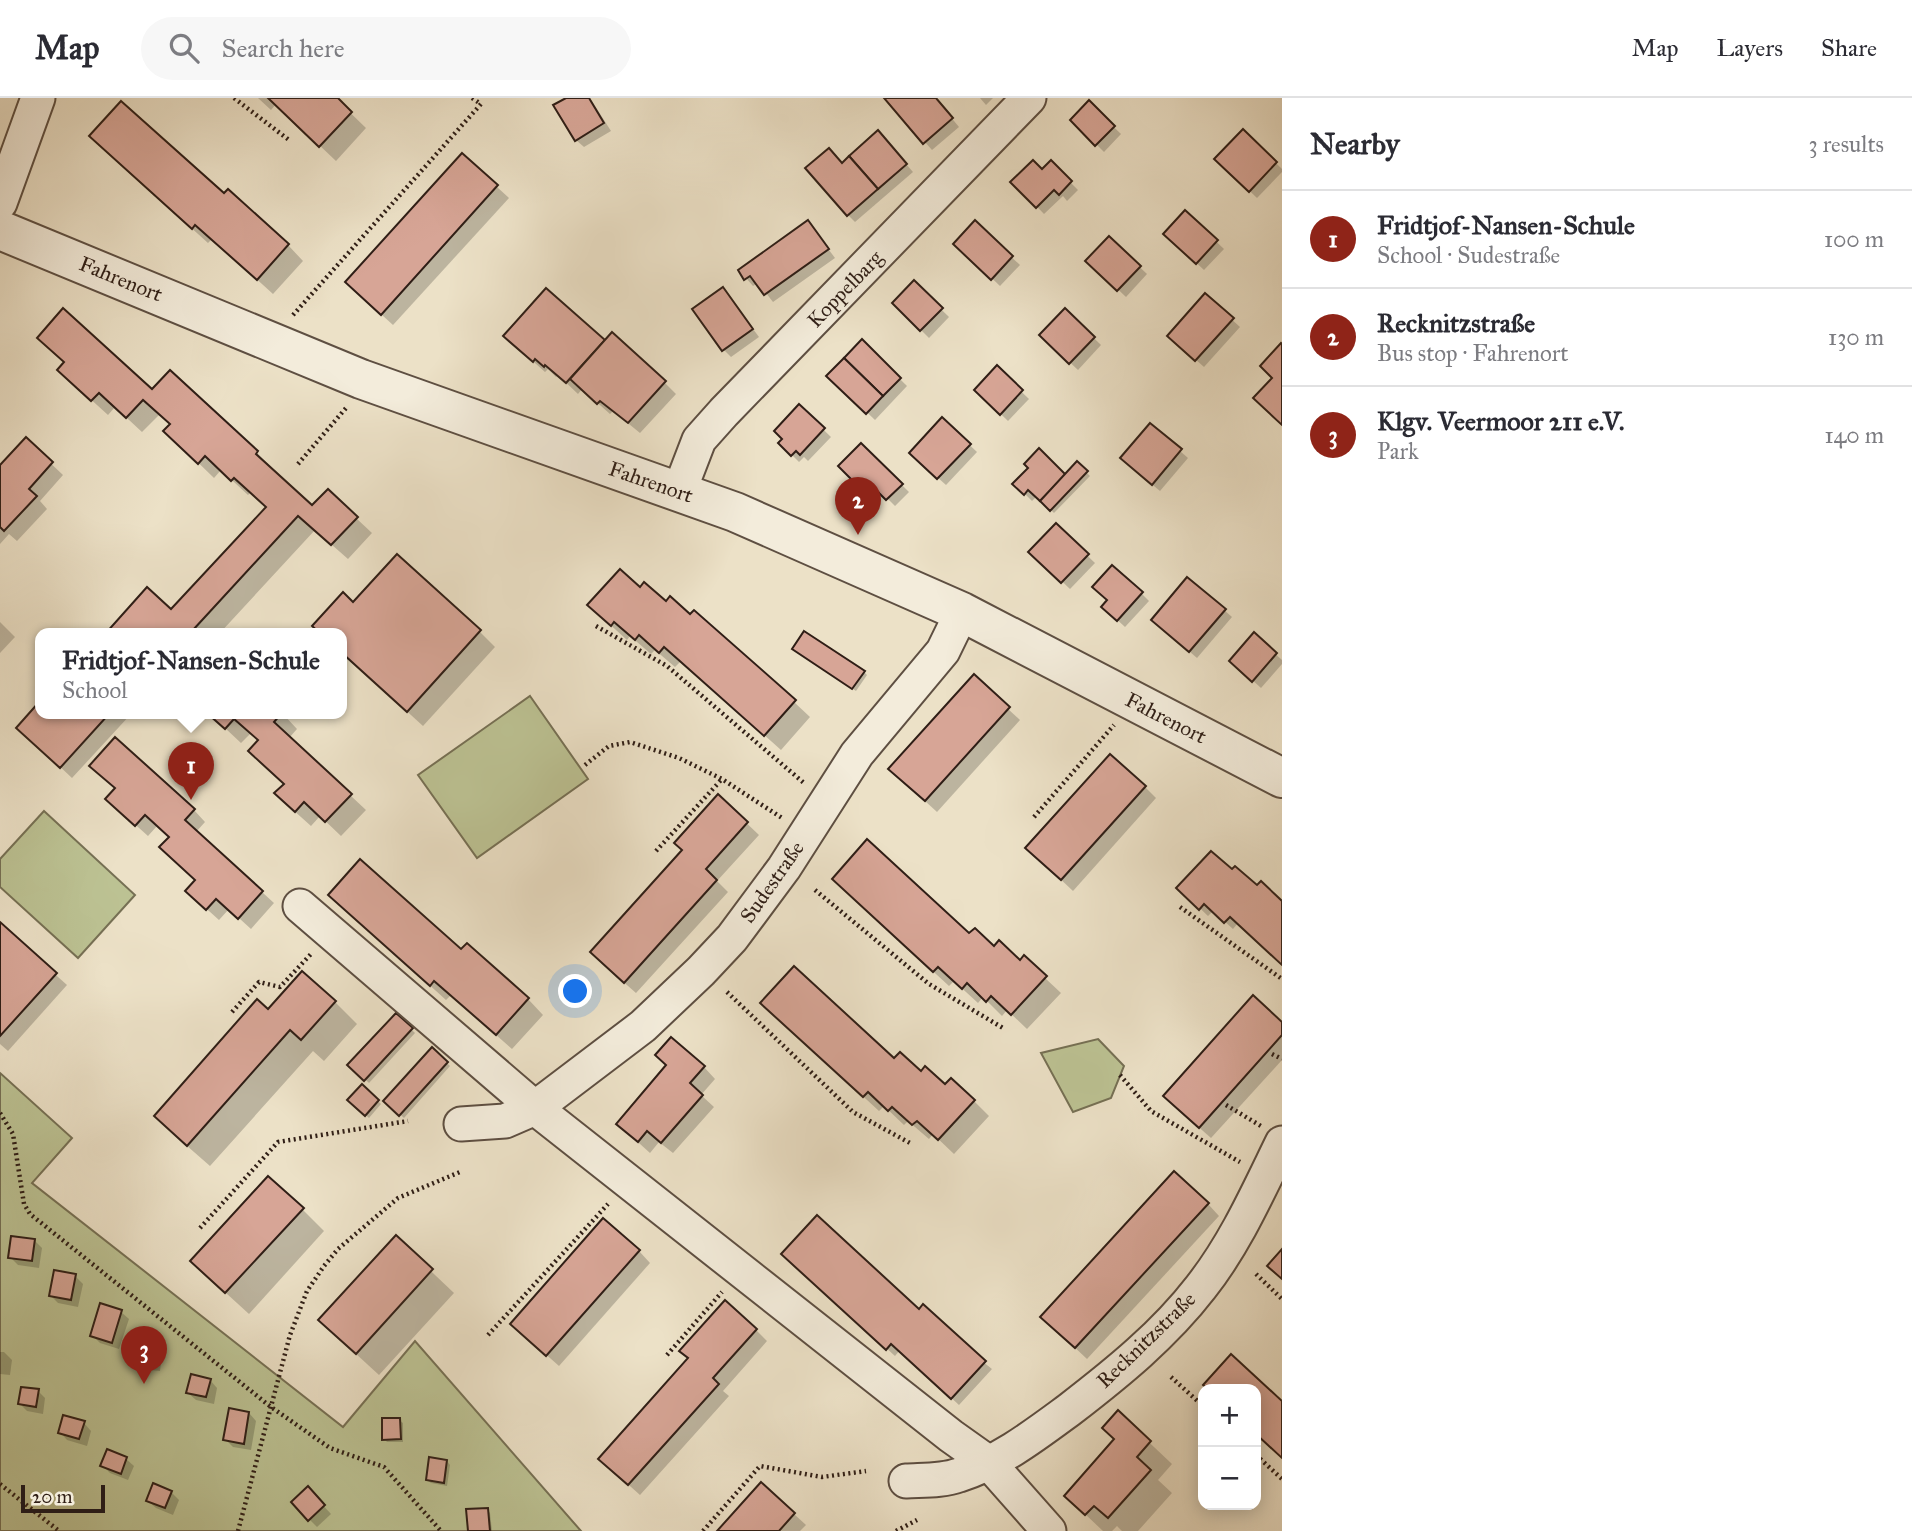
<!DOCTYPE html>
<html lang="en">
<head>
<meta charset="utf-8">
<style>
  :root { --surface:#fff; --page:#f7f7f7; --text:#2b2b33; --muted:#7c7c81; --line:#e1e1e2; --accent:#8f2418 }
  body { margin:0; font-family:"IM FELL Great Primer",serif; background:var(--page); color:var(--text) }
  .controls { position:absolute; right:21px; bottom:21px; display:grid; overflow:hidden; border-radius:14px; box-shadow:0 4px 18px #0003 }
  .controls button { width:63px; height:63px; display:grid; place-items:center; padding:0; border:0; border-bottom:2px solid var(--line); background:var(--surface); color:var(--text); font:35px sans-serif }
  .scale { position:absolute; left:21px; bottom:18px; width:84px; box-sizing:border-box; padding-left:7px; border:4px solid #2f1e16; border-top:0; font-size:19px; line-height:24px; white-space:nowrap; color:#2f1e16; -webkit-text-stroke:5px #f3ecdb; paint-order:stroke }
  .you { position:absolute; left:576px; top:894px; width:24px; height:24px; margin:-18px; border:5px solid #fff; border-radius:50%; background:#1a73e8; box-shadow:0 0 0 10px #1a73e833 }
  .badge { display:grid; place-items:center; width:46px; height:46px; border-radius:50%; background:var(--accent); color:#fff; font-size:23px; font-weight:700 }
  .pin { position:absolute; translate:-50% -58px; filter:drop-shadow(0 2px 4px #0008) }
  .pin::after { content:''; position:absolute; top:37px; width:24px; height:21px; background:inherit; clip-path:polygon(0 0,100% 0,50% 100%) }
  .popup { position:absolute; left:35px; top:530px; width:312px; height:91px; box-sizing:border-box; display:grid; place-content:center; border-radius:14px; background:var(--surface); filter:drop-shadow(0 2px 5px #0005); font-size:23px; white-space:nowrap; color:var(--muted) }
  .popup b { font-size:26px; color:var(--text) }
  .popup::after { content:''; position:absolute; left:50%; top:100%; margin-left:-14px; border:14px solid transparent; border-top-color:var(--surface) }
  .list { margin:0; padding:0; list-style:none }
  h2 { display:flex; justify-content:space-between; align-items:center; height:91px; margin:0; padding:0 28px; font-size:30px }
  h2 small { font-size:23px; font-weight:400; color:var(--muted) }
  .list li { display:grid; grid-template-columns:46px 1fr auto; gap:21px; align-items:center; box-sizing:border-box; height:98px; padding:0 28px; border-top:2px solid var(--line) }
  .list b { display:block; font-size:26px; white-space:nowrap }
  .list p { margin:0; font-size:23px; white-space:nowrap; color:var(--muted) }
  .list em { font-size:23px; font-style:normal; color:var(--muted) }
  .icon { flex:none; width:38px; height:38px; fill:none; stroke:currentColor; stroke-width:2; stroke-linecap:round; stroke-linejoin:round }
  .map { position:relative; flex:none; width:1282px; height:1433px; overflow:hidden }
  header { display:flex; align-items:center; gap:42px; box-sizing:border-box; height:98px; padding:0 35px; background:var(--surface); border-bottom:2px solid var(--line) }
  header strong { font-size:33px }
  nav { display:flex; gap:38px; margin-inline-start:auto; font-size:24px }
  .search { width:490px; height:63px; background:var(--page); display:flex; align-items:center; gap:18px; box-sizing:border-box; padding:0 24px; border-radius:38px; color:var(--muted); font-size:26px }
  main { display:flex }
  aside { flex:1; background:var(--surface) }
  .map>svg:first-child { display:block }
  .green { fill:#bcc293; stroke:#767054; stroke-width:2 }
  .shadow { fill:#0003 }
  .building { fill:#d7a596; stroke:#2f1e16; stroke-width:2 }
  .lines { fill:none; stroke-linecap:round; stroke-linejoin:round }
  .minor-casing { stroke:#5e4f42; stroke-width:37 }
  .tertiary-casing { stroke:#5e4f42; stroke-width:42 }
  .path { stroke:#2f1e16; stroke-width:4.5; stroke-dasharray:2 3.5; stroke-linecap:butt }
  .minor { stroke:#f3ecdb; stroke-width:33 }
  .tertiary { stroke:#f3ecdb; stroke-width:38 }
  .labels { text-anchor:middle; dominant-baseline:central; stroke-width:5; stroke-linejoin:round; paint-order:stroke }
  .street-label { font-size:21px; fill:#2f1e16; stroke:#f3ecdb }
</style>
</head>
<body>
<header>
<strong>Map</strong>
<div class="search"><svg class="icon" aria-label="search" viewBox="0 0 24 24"><circle cx="10" cy="10" r="6"/><path d="M15 15l6 6"/></svg>Search here</div>
<nav><a>Map</a><a>Layers</a><a>Share</a></nav>
</header>
<main>
<div class="map">
<svg width="1282" height="1433" viewBox="0 0 1282 1433">
  <rect width="100%" height="100%" fill="#ece1c7"/>
  <filter id="stains"><feTurbulence type="fractalNoise" baseFrequency=".00286" numOctaves="4"/><feColorMatrix values="0 0 0 0 .2 0 0 0 0 .09 0 0 0 0 .02 0 0 0 .5 -.17"/></filter>
  <radialGradient id="worn" r=".72"><stop offset=".6" stop-color="#630" stop-opacity="0"/><stop offset="1" stop-color="#630" stop-opacity=".3"/></radialGradient>
  <g class="green">
    <polygon points="530,598 588,681 477,760 418,677"/>
    <polygon points="44,713 135,797 78,860 0,789 0,761"/>
    <polygon points="1098,941 1124,968 1111,1000 1073,1014 1041,955"/>
    <polygon points="0,975 72,1040 32,1085 343,1329 415,1243 581,1433 0,1433"/>
  </g>
  <g class="shadow">
    <polygon points="258,0 335,0 366,30 336,63 276,6 271,12"/>
    <polygon points="569,0 590,0 611,33 584,49 576,42"/>
    <polygon points="886,0 935,0 959,29 932,52"/>
    <polygon points="980,0 993,0 986,7"/>
    <polygon points="1089,5 1121,36 1104,54 1072,22"/>
    <polygon points="1243,33 1282,71 1282,74 1257,100 1216,61"/>
    <polygon points="885,42 913,74 855,124 848,117 842,67"/>
    <polygon points="106,53 224,98 288,147 303,163 273,196 212,141 208,145"/>
    <polygon points="462,57 509,100 393,227 359,196"/>
    <polygon points="1051,65 1078,92 1067,103 1063,98 1044,116 1013,84 1042,74"/>
    <polygon points="1185,114 1224,151 1204,172 1173,143"/>
    <polygon points="808,124 835,160 773,204 758,185 753,188 746,180"/>
    <polygon points="975,125 1020,167 1000,188 956,146"/>
    <polygon points="1109,140 1147,176 1126,199 1088,163"/>
    <polygon points="914,185 949,219 929,240 894,205"/>
    <polygon points="723,191 759,239 731,259 724,252"/>
    <polygon points="1206,198 1240,229 1204,269 1177,245"/>
    <polygon points="1065,212 1101,247 1078,272 1041,237"/>
    <polygon points="862,244 907,288 875,322 829,278"/>
    <polygon points="605,245 664,284 676,296 640,335 613,313 610,316 582,291 578,296 558,277 556,279 548,271 545,274 517,249"/>
    <polygon points="997,270 1029,301 1008,323 976,292"/>
    <polygon points="75,287 152,294 257,355 272,370 270,372 312,410 356,420 372,435 348,461 315,432 219,536 108,536 171,513 267,409 251,394 248,397 221,372 214,380 181,348 172,327 160,316 142,334 115,309 108,317"/>
    <polygon points="799,308 831,339 808,363 804,359 799,364 780,345"/>
    <polygon points="942,321 977,354 946,387 918,362"/>
    <polygon points="1150,327 1188,360 1160,393 1130,368"/>
    <polygon points="26,342 63,377 40,403 47,411 17,443 9,436 0,446 0,370"/>
    <polygon points="861,347 909,394 895,408 877,390 870,397 841,368"/>
    <polygon points="1077,365 1090,378 1054,415 1037,398 1032,403 1015,386 1065,378"/>
    <polygon points="1056,428 1095,465 1070,491 1031,454"/>
    <polygon points="640,491 794,604 810,619 781,652 681,563 675,569 655,552 651,556 630,538 627,542 605,522"/>
    <polygon points="1141,495 1149,503 1125,529 1111,516"/>
    <polygon points="1224,512 1232,519 1197,560 1161,529"/>
    <polygon points="0,524 15,539 0,555"/>
    <polygon points="480,534 495,549 423,628 342,554 342,536"/>
    <polygon points="1254,537 1282,562 1282,566 1261,590 1239,570"/>
    <polygon points="797,554 864,574 867,577 856,593"/>
    <polygon points="974,579 1020,622 937,714 902,682"/>
    <polygon points="40,606 40,616 131,616 72,680 19,630"/>
    <polygon points="210,616 283,616 297,631 289,640 366,712 341,738 320,718 311,728 292,711 286,686 260,643 251,635 241,645"/>
    <polygon points="1145,689 1156,700 1073,793 1039,761"/>
    <polygon points="116,691 194,712 205,724 196,734 274,805 251,831 229,811 219,822 199,804 197,782 170,739 157,728 148,738 119,712"/>
    <polygon points="718,698 759,737 717,783 728,794 636,895 603,866 684,753"/>
    <polygon points="1232,774 1257,790 1261,786 1282,805 1282,866 1238,825 1233,831 1213,813 1208,818 1179,790"/>
    <polygon points="849,796 994,850 1045,880 1061,895 1027,931 1007,912 1002,918 983,899 978,905 954,883 949,888"/>
    <polygon points="330,797 462,854 528,901 543,917 512,951 451,897 446,902"/>
    <polygon points="0,827 67,887 8,953 0,946"/>
    <polygon points="1253,900 1282,926 1282,962 1211,1040 1177,1010"/>
    <polygon points="335,904 357,926 324,963 313,953 210,1068 178,1040 268,914"/>
    <polygon points="396,917 415,935 369,985 350,967"/>
    <polygon points="778,920 894,962 974,1003 989,1018 954,1056 933,1036 929,1041 908,1023 904,1027 884,1008 879,1013"/>
    <polygon points="432,951 450,968 404,1020 386,1003"/>
    <polygon points="704,969 715,981 701,997 714,1009 673,1055 659,1044 650,1055 618,1026"/>
    <polygon points="362,988 381,1006 369,1020 349,1002"/>
    <polygon points="1208,1106 1219,1118 1087,1261 1054,1230"/>
    <polygon points="302,1111 324,1133 249,1216 215,1185"/>
    <polygon points="396,1140 454,1195 379,1277 343,1244"/>
    <polygon points="35,1143 42,1150 39,1170 18,1167 10,1159"/>
    <polygon points="639,1153 650,1165 559,1268 524,1237"/>
    <polygon points="791,1163 919,1213 992,1271 959,1307 900,1252 895,1258"/>
    <polygon points="75,1178 83,1186 78,1209 58,1205 51,1198"/>
    <polygon points="121,1214 129,1221 119,1251 100,1245 92,1237"/>
    <polygon points="756,1232 767,1243 723,1293 729,1298 640,1397 612,1372"/>
    <polygon points="154,1250 162,1257 160,1273 140,1271 133,1264"/>
    <polygon points="0,1254 4,1254 12,1262 10,1277 0,1276"/>
    <polygon points="210,1282 217,1290 214,1306 196,1302 188,1295"/>
    <polygon points="38,1293 45,1300 43,1316 27,1313 20,1306"/>
    <polygon points="249,1315 256,1323 251,1352 233,1349 225,1341"/>
    <polygon points="1118,1315 1172,1366 1158,1382 1172,1395 1138,1433 1122,1433 1117,1428 1112,1433 1103,1433 1066,1398 1116,1342"/>
    <polygon points="399,1322 403,1325 403,1344 387,1344 384,1341"/>
    <polygon points="84,1325 91,1333 87,1348 67,1342 60,1334"/>
    <polygon points="108,1353 126,1361 134,1368 128,1382 110,1375 103,1368"/>
    <polygon points="447,1363 450,1367 447,1388 431,1385 427,1382"/>
    <polygon points="308,1391 331,1416 317,1429 293,1405"/>
    <polygon points="171,1394 179,1402 173,1417 156,1410 148,1403"/>
    <polygon points="487,1411 490,1415 492,1433 469,1433"/>
    <polygon points="794,1416 806,1427 800,1433 719,1433"/>
  </g>
  <g class="building">
    <polygon points="268,0 338,0 352,14 319,49"/>
    <polygon points="566,0 589,0 604,25 575,43 553,7"/>
    <polygon points="884,0 936,0 953,20 923,46"/>
    <polygon points="1089,2 1115,28 1095,48 1070,22"/>
    <polygon points="121,3 224,95 228,91 289,146 257,182 195,127 192,131 89,38"/>
    <polygon points="1243,31 1277,64 1249,94 1214,61"/>
    <polygon points="878,32 907,66 878,91 849,58"/>
    <polygon points="829,50 842,65 849,58 878,91 847,118 805,70"/>
    <polygon points="462,55 498,87 381,217 345,184"/>
    <polygon points="1033,62 1042,71 1051,62 1072,83 1059,97 1054,92 1036,110 1010,84"/>
    <polygon points="1185,112 1218,142 1196,166 1163,136"/>
    <polygon points="808,122 829,151 764,197 750,178 744,182 738,172"/>
    <polygon points="975,122 1013,158 991,182 953,146"/>
    <polygon points="1109,138 1141,168 1117,193 1085,163"/>
    <polygon points="914,182 943,210 920,233 892,205"/>
    <polygon points="723,189 753,231 722,253 692,211"/>
    <polygon points="546,190 605,242 566,285 545,267 544,269 535,261 533,264 503,238"/>
    <polygon points="1205,195 1234,220 1195,263 1167,238"/>
    <polygon points="63,210 152,291 170,272 258,353 256,356 312,407 328,391 358,419 331,447 298,418 193,532 198,536 105,536 147,489 171,511 266,409 234,380 231,383 205,358 198,366 163,333 170,326 143,302 126,320 99,295 91,303 57,272 64,264 37,240"/>
    <polygon points="1065,210 1095,239 1069,266 1039,237"/>
    <polygon points="612,234 666,283 628,325 600,303 597,306 570,281"/>
    <polygon points="862,241 901,280 883,298 844,260"/>
    <polygon points="1281,245 1282,246 1282,327 1253,300 1272,280 1260,268"/>
    <polygon points="844,260 883,298 866,316 826,278"/>
    <polygon points="997,267 1023,292 1000,317 974,292"/>
    <polygon points="799,306 825,330 800,357 796,353 791,358 778,345 782,341 774,333"/>
    <polygon points="942,319 971,346 937,381 909,355"/>
    <polygon points="1150,325 1182,351 1152,387 1120,360"/>
    <polygon points="26,339 53,364 29,391 37,398 4,433 0,429 0,367"/>
    <polygon points="861,345 903,386 886,402 868,384 861,391 838,368"/>
    <polygon points="1039,350 1066,377 1040,403 1028,392 1024,397 1012,386 1028,370 1024,366"/>
    <polygon points="1077,363 1088,373 1050,413 1040,403"/>
    <polygon points="1056,425 1089,456 1061,485 1028,454"/>
    <polygon points="397,456 481,532 407,614 342,555 342,536 321,536 312,528 343,494 353,504"/>
    <polygon points="1112,467 1143,494 1117,523 1101,509 1107,502 1092,489"/>
    <polygon points="620,471 640,489 644,484 666,503 670,498 690,516 694,512 796,602 764,638 664,549 659,555 639,537 635,542 614,524 611,528 587,507"/>
    <polygon points="1187,479 1226,511 1189,554 1151,522"/>
    <polygon points="804,533 865,573 852,591 792,551"/>
    <polygon points="1254,534 1277,555 1252,584 1229,563"/>
    <polygon points="974,576 1010,609 925,703 888,671"/>
    <polygon points="40,603 40,616 109,616 60,670 16,630"/>
    <polygon points="208,616 281,616 274,624 352,696 325,724 304,704 295,714 274,695 284,686 248,653 258,642 234,621 225,631"/>
    <polygon points="115,639 195,711 185,722 263,793 238,821 216,801 206,812 185,793 195,782 159,749 169,739 145,717 135,728 105,701 115,690 89,668"/>
    <polygon points="1110,656 1146,688 1061,782 1025,750"/>
    <polygon points="718,696 748,724 706,771 717,782 624,885 590,854 682,752 674,745"/>
    <polygon points="867,741 969,835 975,830 994,848 999,842 1020,862 1024,857 1047,878 1011,917 991,898 986,904 967,885 962,891 938,869 933,874 832,781"/>
    <polygon points="1211,753 1232,771 1235,768 1257,787 1261,783 1282,803 1282,867 1230,819 1224,825 1204,806 1199,812 1176,790"/>
    <polygon points="360,761 461,851 467,845 529,900 496,937 434,883 430,888 328,797"/>
    <polygon points="0,824 57,875 0,938"/>
    <polygon points="794,868 894,960 900,954 921,973 925,968 945,986 951,980 975,1002 938,1042 917,1023 912,1027 892,1009 888,1013 868,994 863,999 760,905"/>
    <polygon points="302,873 336,903 301,942 290,932 187,1048 154,1018 257,901 268,911"/>
    <polygon points="1253,897 1282,924 1282,937 1199,1030 1163,998"/>
    <polygon points="396,915 413,930 364,983 347,967"/>
    <polygon points="671,939 705,968 690,985 703,997 661,1045 647,1033 638,1044 616,1026 666,967 655,957"/>
    <polygon points="432,949 448,964 399,1018 383,1003"/>
    <polygon points="362,986 379,1002 365,1018 347,1002"/>
    <polygon points="1174,1073 1209,1105 1075,1250 1040,1219"/>
    <polygon points="268,1078 304,1110 225,1195 190,1163"/>
    <polygon points="817,1117 919,1211 923,1206 986,1263 951,1301 891,1246 886,1252 781,1156"/>
    <polygon points="603,1120 640,1152 546,1258 510,1226"/>
    <polygon points="396,1137 433,1171 356,1256 318,1222"/>
    <polygon points="11,1138 35,1141 32,1163 8,1160"/>
    <polygon points="1282,1151 1282,1181 1267,1168"/>
    <polygon points="54,1172 76,1176 71,1202 49,1198"/>
    <polygon points="725,1202 757,1231 713,1280 719,1286 628,1387 598,1361 688,1260 679,1253"/>
    <polygon points="100,1205 122,1212 112,1245 90,1238"/>
    <polygon points="133,1245 155,1248 153,1267 131,1264"/>
    <polygon points="1231,1256 1282,1303 1282,1360 1256,1336 1256,1291 1207,1291 1203,1287"/>
    <polygon points="191,1276 211,1281 206,1299 186,1295"/>
    <polygon points="21,1289 39,1291 36,1309 18,1306"/>
    <polygon points="229,1310 249,1314 244,1346 223,1342"/>
    <polygon points="1118,1312 1151,1343 1137,1359 1151,1372 1108,1420 1094,1408 1085,1417 1064,1398 1114,1341 1102,1330"/>
    <polygon points="63,1317 85,1323 79,1341 58,1335"/>
    <polygon points="382,1320 400,1320 401,1341 382,1342"/>
    <polygon points="107,1351 127,1359 121,1376 100,1368"/>
    <polygon points="429,1359 447,1362 444,1385 426,1382"/>
    <polygon points="761,1384 795,1415 779,1433 717,1433"/>
    <polygon points="153,1385 172,1393 165,1410 146,1403"/>
    <polygon points="308,1388 325,1407 308,1423 291,1404"/>
    <polygon points="488,1410 490,1433 468,1433 466,1411"/>
  </g>
  <g class="lines">
    <g class="minor-casing">
      <g id="minor">
        <polyline points="0,105 38,0"/>
        <polyline points="679,394 699,342 724,314 1029,0"/>
        <polyline points="300,808 535,1010 951,1338 989,1365 1049,1433"/>
        <polyline points="461,1026 505,1023 535,1010 643,928 701,873 732,840 784,770 857,656 943,553 962,514"/>
        <path d="M906,1383C923,1382 943,1383 959,1377C1000,1364 1035,1337 1069,1312C1117,1275 1164,1237 1201,1189C1235,1146 1258,1094 1282,1045"/>
      </g>
    </g>
    <g class="tertiary-casing">
      <polyline id="tertiary" points="0,132 361,281 735,414 962,514 1282,680"/>
    </g>
    <g class="path">
      <polyline points="234,0 289,42"/>
      <polyline points="293,217 481,6 472,0"/>
      <polyline points="298,366 346,310"/>
      <polyline points="596,528 667,568 804,685"/>
      <polyline points="585,667 609,648 630,644 679,660 722,681 782,720"/>
      <polyline points="1034,719 1114,627"/>
      <polyline points="656,753 722,681"/>
      <polyline points="815,792 929,886 1003,930"/>
      <polyline points="1180,809 1282,881"/>
      <polyline points="727,894 853,1014 910,1045"/>
      <polyline points="232,914 259,884 280,889 311,856"/>
      <polyline points="1272,956 1282,961"/>
      <polyline points="1120,977 1151,1013 1240,1064"/>
      <polyline points="1226,1007 1261,1028"/>
      <polyline points="0,1015 13,1036 24,1106 30,1116 271,1309 330,1350 384,1369 441,1433"/>
      <polyline points="200,1130 278,1044 408,1023"/>
      <polyline points="1256,1176 1282,1201"/>
      <polyline points="488,1237 608,1106"/>
      <polyline points="667,1257 722,1194"/>
      <polyline points="1171,1279 1203,1308"/>
      <polyline points="1256,1357 1282,1381"/>
      <polyline points="0,1386 59,1433"/>
      <polyline points="238,1433 290,1237 307,1193 324,1168 338,1151 398,1100 460,1074"/>
      <polyline points="703,1433 760,1368 822,1379 866,1373"/>
      <polyline points="896,1433 917,1422"/>
    </g>
    <use href="#minor" class="minor"/>
    <use href="#tertiary" class="tertiary"/>
  </g>
  <g class="labels">
    <g class="street-label">
      <text transform="translate(121 181) rotate(22)">Fahrenort</text>
      <text transform="translate(845 191) rotate(-46)">Koppelbarg</text>
      <text transform="translate(651 384) rotate(19)">Fahrenort</text>
      <text transform="translate(1166 620) rotate(27)">Fahrenort</text>
      <text transform="translate(772 784) rotate(-55)">Sudestraße</text>
      <text transform="translate(1146 1242) rotate(-44)">Recknitzstraße</text>
    </g>
  </g>
  <rect width="100%" height="100%" filter="url(#stains)"/>
  <rect width="100%" height="100%" fill="url(#worn)"/>
</svg>
<div class="controls">
<button>+</button>
<button>−</button>
</div>
<div class="scale">20 m</div>
<div class="you"></div>
<div class="pin badge" style="left:191px;top:702px">1</div>
<div class="popup"><b>Fridtjof-Nansen-Schule</b>School</div>
<div class="pin badge" style="left:858px;top:437px">2</div>
<div class="pin badge" style="left:144px;top:1286px">3</div>
</div>
<aside>
<h2>Nearby<small>3 results</small></h2>
<ul class="list">
<li><span class="badge">1</span><div><b>Fridtjof-Nansen-Schule</b><p>School · Sudestraße</p></div><em>100 m</em></li>
<li><span class="badge">2</span><div><b>Recknitzstraße</b><p>Bus stop · Fahrenort</p></div><em>130 m</em></li>
<li><span class="badge">3</span><div><b>Klgv. Veermoor 211 e.V.</b><p>Park</p></div><em>140 m</em></li>
</ul>
</aside>
</main>
</body>
</html>
